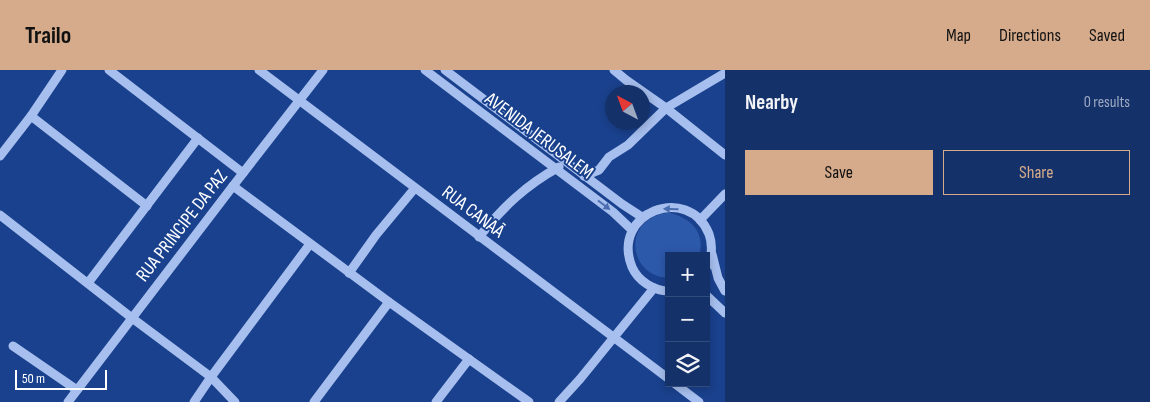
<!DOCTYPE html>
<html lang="en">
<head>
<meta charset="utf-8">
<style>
  :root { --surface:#14316a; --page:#213d72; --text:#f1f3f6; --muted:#9da9c1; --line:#334c7e; --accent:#d6ab8b }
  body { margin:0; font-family:"Sofia Sans Condensed",sans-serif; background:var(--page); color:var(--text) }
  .controls { position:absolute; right:15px; bottom:15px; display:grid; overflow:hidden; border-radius:0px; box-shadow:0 2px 8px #0003 }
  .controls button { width:45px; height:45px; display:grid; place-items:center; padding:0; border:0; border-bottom:1px solid var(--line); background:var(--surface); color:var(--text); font:25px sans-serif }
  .compass { position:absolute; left:605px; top:15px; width:45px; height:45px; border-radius:50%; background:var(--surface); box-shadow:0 2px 8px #0003; rotate:319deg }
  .scale { position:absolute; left:15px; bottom:12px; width:92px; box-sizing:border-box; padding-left:5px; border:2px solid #fff; border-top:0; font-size:14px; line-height:18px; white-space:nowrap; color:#fff; -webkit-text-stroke:4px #1a418d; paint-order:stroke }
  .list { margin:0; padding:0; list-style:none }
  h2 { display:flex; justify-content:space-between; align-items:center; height:65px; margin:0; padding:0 20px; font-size:21px }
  h2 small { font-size:16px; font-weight:400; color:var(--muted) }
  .actions { display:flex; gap:10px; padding:15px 20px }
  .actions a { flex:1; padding:11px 0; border:1px solid var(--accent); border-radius:0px; text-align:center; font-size:18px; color:var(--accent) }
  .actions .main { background:var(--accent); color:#111 }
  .icon { flex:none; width:28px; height:28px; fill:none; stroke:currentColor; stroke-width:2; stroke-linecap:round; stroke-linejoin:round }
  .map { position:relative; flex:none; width:725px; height:332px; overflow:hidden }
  header { display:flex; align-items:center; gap:30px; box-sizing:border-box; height:70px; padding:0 25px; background:var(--accent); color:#111 }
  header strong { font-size:24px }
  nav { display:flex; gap:28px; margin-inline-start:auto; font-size:18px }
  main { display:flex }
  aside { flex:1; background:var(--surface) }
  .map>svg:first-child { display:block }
  .green { fill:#2d59ab }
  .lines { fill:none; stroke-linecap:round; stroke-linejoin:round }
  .minor { stroke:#a7bfee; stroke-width:9 }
  .oneway { fill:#4b6daf }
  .labels { text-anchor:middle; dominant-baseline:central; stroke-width:4; stroke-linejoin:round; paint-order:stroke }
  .street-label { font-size:19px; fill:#fff; stroke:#1a418d }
</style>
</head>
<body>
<header>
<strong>Trailo</strong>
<nav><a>Map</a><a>Directions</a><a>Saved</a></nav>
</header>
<main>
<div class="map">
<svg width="725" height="332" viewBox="0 0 725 332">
  <rect width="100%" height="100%" fill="#1a418d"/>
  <path class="green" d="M670,143C691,148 706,163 699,186H669V208C631,207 622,157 658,145C662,143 666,143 670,143Z"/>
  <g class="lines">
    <g class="minor">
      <polyline points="109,0 243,103"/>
      <polyline points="259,0 669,309"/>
      <polyline points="425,0 613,142 632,160"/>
      <polyline points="445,0 622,134 642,147"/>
      <polyline points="614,0 626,10 666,38 725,85"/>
      <polyline points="31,46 147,136"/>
      <polyline points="0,86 31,46 62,0"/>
      <polyline points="584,106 599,100 609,87 628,75 666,38 725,3"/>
      <polyline points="233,116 389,232 529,332"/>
      <polyline points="0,145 132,248 211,307 235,332"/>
      <polyline points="700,150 725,124"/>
      <path d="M479,167C503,137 526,115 559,97"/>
      <polyline points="712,184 718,208 725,221"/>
      <polyline points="349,203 376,165 415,118"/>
      <polyline points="88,213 198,68"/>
      <path d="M669,221C654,221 638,211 632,197C610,142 689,113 709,164C713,175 712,188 706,198"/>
      <polyline points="706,225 725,243"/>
      <polyline points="13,276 77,320"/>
      <polyline points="674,313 699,332"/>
      <polyline points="68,332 233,116 323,0"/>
      <polyline points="194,332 211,307 310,174"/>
      <polyline points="314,332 389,232"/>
      <polyline points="436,332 469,289"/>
      <polyline points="559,332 580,309 654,218"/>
    </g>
  </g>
  <defs><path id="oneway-solid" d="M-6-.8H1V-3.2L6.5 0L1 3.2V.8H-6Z" transform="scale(1.25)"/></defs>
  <g class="oneway">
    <use href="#oneway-solid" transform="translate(604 135) rotate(37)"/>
    <use href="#oneway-solid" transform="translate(671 139) rotate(-178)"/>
  </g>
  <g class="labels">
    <g class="street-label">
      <text transform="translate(539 66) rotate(37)">AVENIDA JERUSALEM</text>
      <text transform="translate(473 142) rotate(37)">RUA CANAÃ</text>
      <text transform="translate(182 156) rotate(-52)">RUA PRINCIPE DA PAZ</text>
    </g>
  </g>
</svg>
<div class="controls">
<button>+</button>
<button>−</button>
<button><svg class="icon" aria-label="layers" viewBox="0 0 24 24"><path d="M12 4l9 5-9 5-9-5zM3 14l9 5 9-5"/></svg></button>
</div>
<svg class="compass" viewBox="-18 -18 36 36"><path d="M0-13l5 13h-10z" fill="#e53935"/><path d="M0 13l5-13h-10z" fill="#9da9c1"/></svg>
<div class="scale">50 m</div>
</div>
<aside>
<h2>Nearby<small>0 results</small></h2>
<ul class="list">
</ul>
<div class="actions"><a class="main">Save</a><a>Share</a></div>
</aside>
</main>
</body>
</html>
